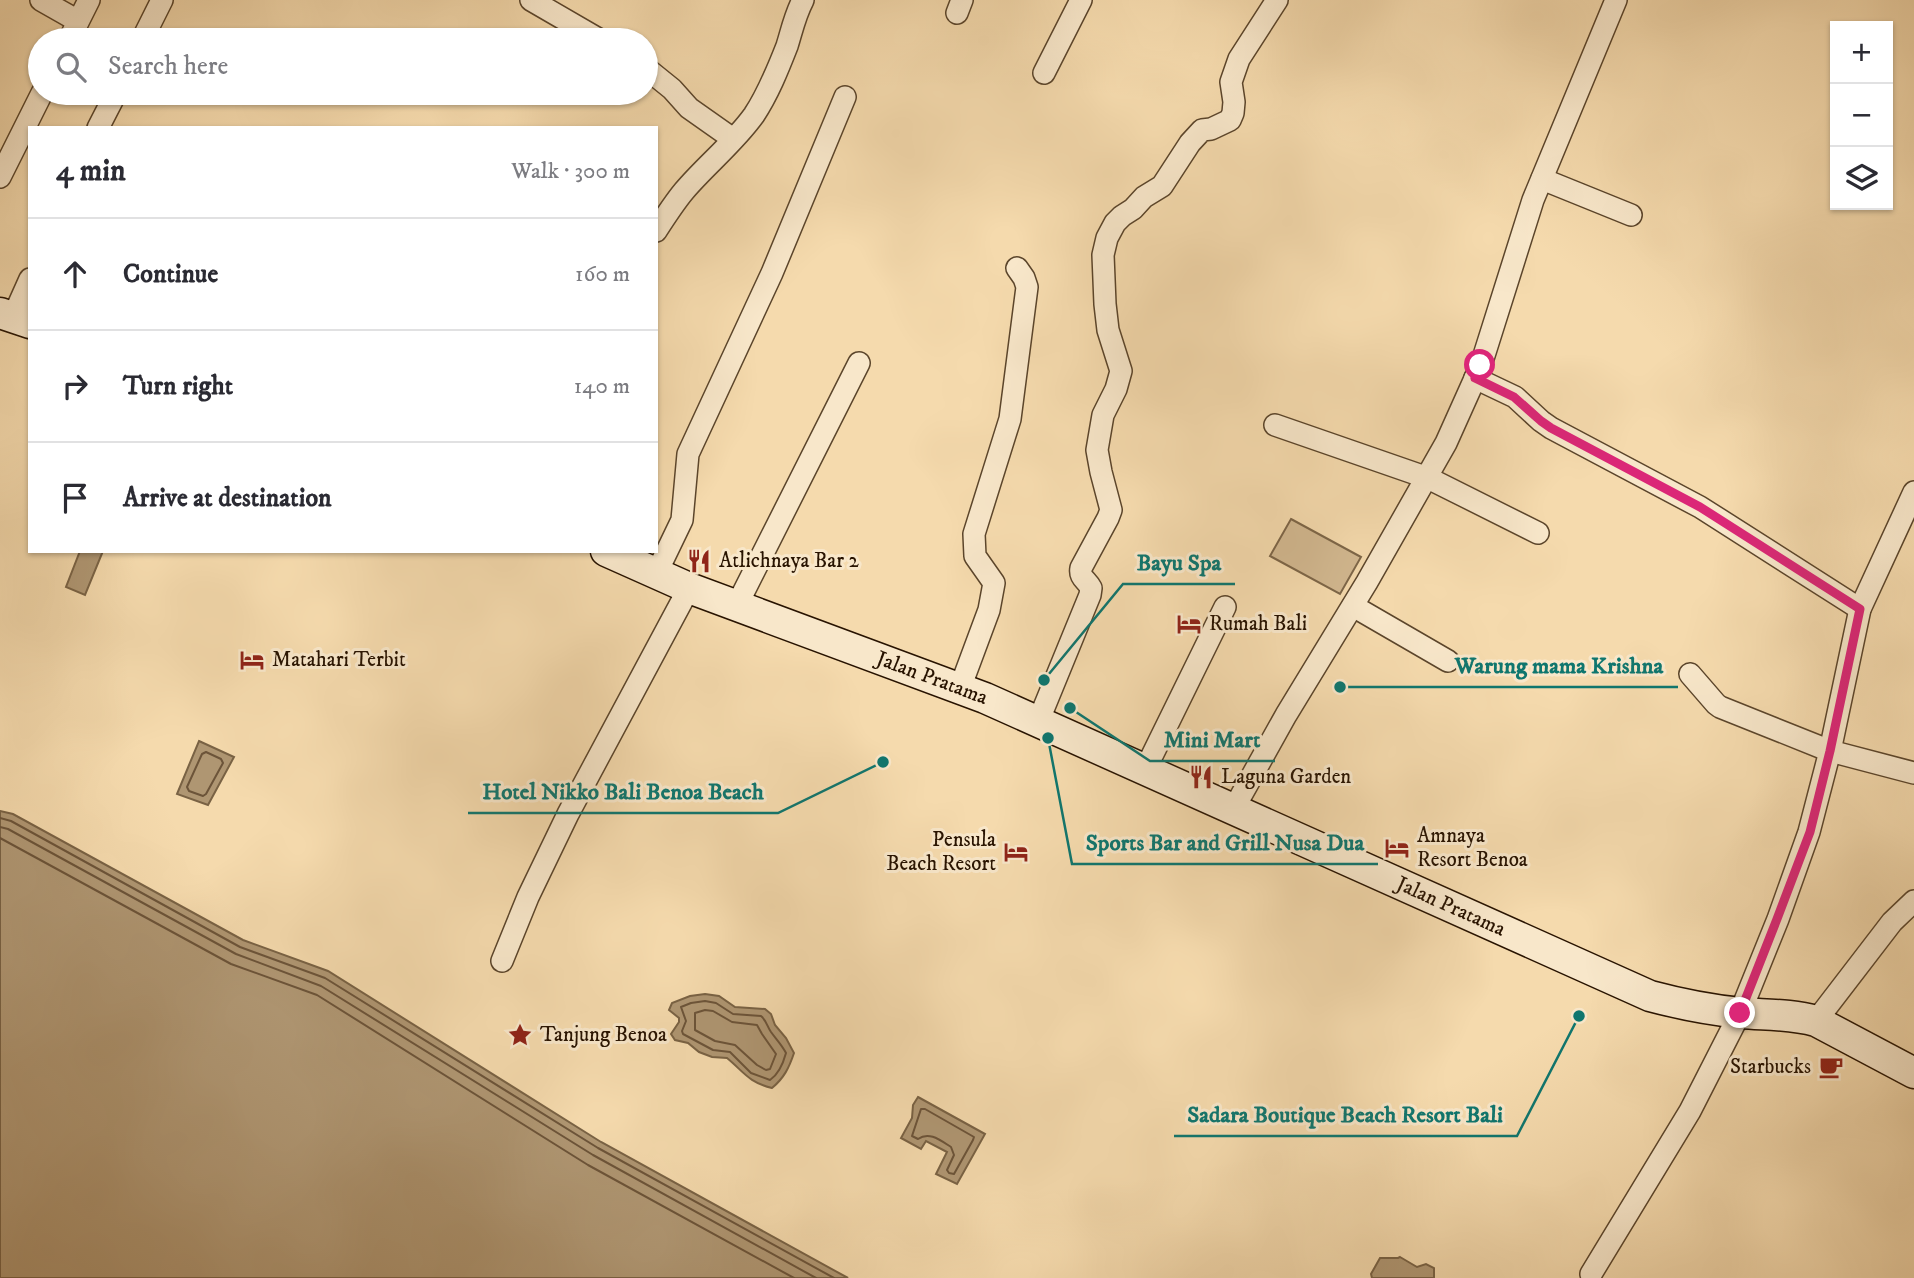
<!DOCTYPE html>
<html lang="en">
<head>
<meta charset="utf-8">
<style>
  :root { --surface:#fff; --page:#f2f2f3; --text:#2b2b33; --muted:#7c7c81; --line:#e1e1e2 }
  body { margin:0; font-family:"IM FELL DW Pica",serif; background:var(--page); color:var(--text) }
  .controls { position:absolute; right:21px; top:21px; display:grid; overflow:hidden; border-radius:0px; box-shadow:0 2px 5px #0004 }
  .controls button { width:63px; height:63px; display:grid; place-items:center; padding:0; border:0; border-bottom:2px solid var(--line); background:var(--surface); color:var(--text); font:35px sans-serif }
  .stop { position:absolute; width:21px; height:21px; margin:-16px; border:5px solid #db2777; border-radius:50%; background:#fff }
  .stop.end { background:#db2777; border-color:#fff; box-shadow:0 2px 7px #0008 }
  .list { margin:0; padding:0; list-style:none }
  h2 { display:flex; justify-content:space-between; align-items:center; height:91px; margin:0; padding:0 28px; font-size:30px }
  h2 small { font-size:23px; font-weight:400; color:var(--muted) }
  .list li { display:grid; grid-template-columns:46px 1fr auto; gap:21px; align-items:center; box-sizing:border-box; height:112px; padding:0 28px; border-top:2px solid var(--line) }
  .list b { display:block; font-size:26px; white-space:nowrap }
  .list em { font-size:23px; font-style:normal; color:var(--muted) }
  .icon { flex:none; width:38px; height:38px; fill:none; stroke:currentColor; stroke-width:2; stroke-linecap:round; stroke-linejoin:round }
  .map { position:relative; flex:none; width:1914px; height:1278px; overflow:hidden }
  .search { position:absolute; background:var(--surface); box-shadow:0 2px 5px #0004; left:28px; top:28px; width:630px; height:77px; display:flex; align-items:center; gap:18px; box-sizing:border-box; padding:0 24px; border-radius:38px; color:var(--muted); font-size:26px }
  .panel { position:absolute; background:var(--surface); box-shadow:0 2px 5px #0004; left:28px; top:126px; width:630px; height:427px; border-radius:0px }
  .map>svg:first-child { display:block }
  .green { fill:#d2b890; stroke:#7d6648; stroke-width:2 }
  .water { fill:#af9672; stroke:#796244; stroke-width:2 }
  .lines { fill:none; stroke-linecap:round; stroke-linejoin:round }
  .shore { stroke:#6c5439; stroke-width:2 }
  .street-casing { stroke:#5b452b; stroke-width:24 }
  .secondary-casing { stroke:#281300; stroke-width:33 }
  .street { stroke:#f8e7ca; stroke-width:21 }
  .secondary { stroke:#f8e7ca; stroke-width:30 }
  .route { stroke:#db2777; stroke-width:9 }
  .labels { text-anchor:middle; dominant-baseline:central; stroke-width:6; stroke-linejoin:round; paint-order:stroke }
  .poi-label { font-size:21px; fill:#281300; stroke:#f8e7ca; text-anchor:start }
  .street-label { font-size:21px; fill:#281300; stroke:#f8e7ca }
  .leader { fill:none; stroke:#0f766e; stroke-width:2.5 }
  .callout-dot { fill:#0f766e; stroke:#f8e7ca; stroke-width:2.5 }
  .callout-label { font-size:23px; text-anchor:middle; font-weight:bold; fill:#0f766e; stroke:#f8e7ca; stroke-width:6; stroke-linejoin:round; paint-order:stroke }
</style>
</head>
<body>
<div class="map">
<svg width="1914" height="1278" viewBox="0 0 1914 1278">
  <rect width="100%" height="100%" fill="#f5daad"/>
  <filter id="stains"><feTurbulence type="fractalNoise" baseFrequency=".00286" numOctaves="4"/><feColorMatrix values="0 0 0 0 .2 0 0 0 0 .09 0 0 0 0 .02 0 0 0 .5 -.17"/></filter>
  <radialGradient id="worn" r=".72"><stop offset=".6" stop-color="#630" stop-opacity="0"/><stop offset="1" stop-color="#630" stop-opacity=".3"/></radialGradient>
  <polygon class="green" points="1291,519 1361,557 1340,594 1270,556"/>
  <g class="water">
    <polygon points="80,551 103,551 85,595 66,587"/>
    <polygon points="199,741 234,757 208,805 177,794"/>
    <polygon points="0,811 13,814 243,940 328,971 601,1142 848,1278 0,1278"/>
    <path d="M705,994L719,996L735,1007L765,1009L771,1014L775,1025L786,1038L794,1053C789,1068 784,1078 772,1088C748,1082 744,1072 727,1058L712,1057L699,1052L688,1043L675,1040L671,1034L679,1022V1018L669,1010L672,1003L690,996Z"/>
    <polygon points="918,1097 985,1134 957,1184 936,1174 947,1152 926,1141 921,1149 901,1138 912,1118 913,1105"/>
    <polygon points="1400,1257 1417,1267 1426,1264 1434,1268 1434,1278 1372,1278 1371,1274 1380,1258 1398,1258"/>
  </g>
  <g class="lines">
    <g class="shore">
      <polygon points="206,752 221,759 223,763 206,794 203,796 189,791 187,787 202,754"/>
      <polyline points="0,818 11,821 240,947 325,978 598,1148 834,1278"/>
      <polyline points="0,827 8,829 236,954 321,986 593,1155 816,1278"/>
      <polyline points="0,838 231,964 317,995 588,1165 794,1278"/>
      <path d="M705,1001L716,1003L733,1014L761,1016C766,1020 767,1026 771,1032C776,1039 782,1045 786,1053C783,1064 779,1074 770,1080L751,1073L730,1052L713,1050L683,1034L682,1031L686,1021L681,1007L691,1003Z"/>
      <polygon points="705,1010 713,1011 732,1022 757,1025 762,1034 776,1054 770,1069 766,1070 757,1065 735,1045 715,1041 695,1030 695,1013"/>
      <path d="M921,1109H925L974,1137L973,1140L954,1174L949,1173L947,1170L954,1155L951,1147C940,1140 929,1131 918,1139L912,1136Z"/>
    </g>
    <g class="street-casing">
      <g id="street">
        <polyline points="41,0 78,21"/>
        <polyline points="531,0 600,40"/>
        <polyline points="957,13 962,0"/>
        <polyline points="69,40 89,0"/>
        <polyline points="142,40 162,0"/>
        <polyline points="646,68 672,89 689,108 733,139"/>
        <polyline points="1044,73 1081,0"/>
        <polyline points="98,128 116,93"/>
        <polyline points="0,177 42,93"/>
        <polyline points="1542,179 1631,215"/>
        <path d="M656,231C665,217 674,203 684,191C706,165 734,143 754,115C768,94 778,69 787,46C792,30 795,15 803,0"/>
        <polyline points="13,317 30,279"/>
        <polyline points="1475,378 1515,397 1541,421 1551,428 1700,507 1860,609"/>
        <polyline points="1275,425 1428,478 1538,533"/>
        <polyline points="656,574 682,520 688,454 772,273 845,97"/>
        <polyline points="737,605 859,363"/>
        <polyline points="1353,606 1448,661"/>
        <polyline points="1690,674 1716,704 1720,707 1830,751 1914,773"/>
        <polyline points="960,688 989,610 994,583 975,556 974,534 1010,419 1027,287 1024,278 1017,268"/>
        <path d="M1038,722L1090,595L1091,588C1087,580 1079,578 1081,568L1108,518L1111,510L1101,472L1097,450L1103,415L1116,389L1121,371L1108,330L1105,304L1103,255L1107,238L1115,223L1122,216L1133,209L1144,197L1162,186L1190,143L1202,130L1211,129L1230,120L1233,113L1234,102L1231,82L1239,59L1277,0"/>
        <polyline points="1145,770 1225,607"/>
        <polyline points="1233,810 1286,715 1367,582 1446,443 1481,365 1533,200 1616,0"/>
        <polyline points="502,961 528,897 568,814 689,588"/>
        <polyline points="1816,1021 1892,922 1914,901"/>
        <polyline points="1591,1274 1690,1111 1740,1013 1778,919 1809,832 1830,751 1860,609 1914,492"/>
      </g>
    </g>
    <g class="secondary-casing">
      <g id="secondary">
        <polyline points="0,313 30,323"/>
        <path id="s1" d="M606,551L689,588L985,698L1650,996C1680,1004 1710,1010 1741,1013C1766,1015 1791,1014 1816,1021L1914,1073"/>
      </g>
    </g>
    <use href="#street" class="street"/>
    <use href="#secondary" class="secondary"/>
  </g>
  <g class="lines">
    <polyline class="route" points="1480,365 1475,378 1514,397 1541,421 1551,428 1700,507 1860,609 1830,751 1810,832 1777,919 1740,1013"/>
  </g>
  <defs>
    <g id="restaurant-bare" transform="scale(1.89)"><path d="M-5-6h1v4h1v-4h1v4h1v-4h1v5L-1.5 .5V6h-2V.5L-5-1ZM5-6V6H3V1.5H1.5Q1.5-4 5-6Z" fill="#8f2418" stroke="#f8e7ca" stroke-width="2.5" paint-order="stroke"/></g>
    <g id="hotel-bare" transform="scale(1.89)"><path d="M-6-4.5h1.5V1H6V5H4.5V3h-9V5H-6ZM-4 0a1.8 1.8 0 1 1 3.6 0ZM.5 0V-2.5h3Q6-2.5 6 0Z" fill="#8f2418" stroke="#f8e7ca" stroke-width="2.5" paint-order="stroke"/></g>
    <g id="sight-bare" transform="scale(1.89)"><path d="M0-6L1.8-2.2L6-1.7L2.9 1.2L3.7 5.4L0 3.3L-3.7 5.4L-2.9 1.2L-6-1.7L-1.8-2.2Z" fill="#8f2418" stroke="#f8e7ca" stroke-width="2.5" paint-order="stroke"/></g>
    <g id="cafe-bare" transform="scale(1.89)"><path d="M-5.5-4.5H6V0H3Q3 3.5 0 3.5H-2.5Q-5.5 3.5-5.5 0ZM3-3.2v2h1.7v-2ZM-6 4.5H4V6H-6Z" fill="#8f2418" stroke="#f8e7ca" stroke-width="2.5" paint-order="stroke"/></g>
  </defs>
  <g fill-rule="evenodd">
    <use href="#restaurant-bare" x="699" y="561"/>
    <use href="#hotel-bare" x="1189" y="624"/>
    <use href="#hotel-bare" x="252" y="660"/>
    <use href="#restaurant-bare" x="1201" y="777"/>
    <use href="#hotel-bare" x="1397" y="848"/>
    <use href="#hotel-bare" x="1016" y="852"/>
    <use href="#sight-bare" x="520" y="1035"/>
    <use href="#cafe-bare" x="1831" y="1067"/>
  </g>
  <g class="labels">
    <g class="poi-label">
      <text x="719" y="561">Atlichnaya Bar 2</text>
      <text x="1209" y="624">Rumah Bali</text>
      <text x="272" y="660">Matahari Terbit</text>
      <text x="1221" y="777">Laguna Garden</text>
      <text x="1417" y="836">Amnaya<tspan x="1417" dy="24">Resort Benoa</tspan></text>
      <text x="996" y="840" text-anchor="end">Pensula<tspan x="996" dy="24">Beach Resort</tspan></text>
      <text x="540" y="1035">Tanjung Benoa</text>
      <text x="1811" y="1067" text-anchor="end">Starbucks</text>
    </g>
    <g class="street-label">
      <text stroke="none"><textPath href="#s1" startOffset="350">Jalan Pratama</textPath></text>
      <text stroke="none"><textPath href="#s1" startOffset="917">Jalan Pratama</textPath></text>
    </g>
  </g>
  <path class="leader" d="M1044 680L1123 584H1235M1340 687L1441 687H1678M1070 708L1150 761H1275M883 762L778 813H468M1048 738L1072 864H1378M1579 1016L1517 1136H1174"/>
  <g class="callout-dot">
    <circle cx="1044" cy="680" r="7"/>
    <circle cx="1340" cy="687" r="7"/>
    <circle cx="1070" cy="708" r="7"/>
    <circle cx="883" cy="762" r="7"/>
    <circle cx="1048" cy="738" r="7"/>
    <circle cx="1579" cy="1016" r="7"/>
  </g>
  <g class="callout-label">
    <text x="1179" y="570">Bayu Spa</text>
    <text x="1559" y="673">Warung mama Krishna</text>
    <text x="1212" y="747">Mini Mart</text>
    <text x="623" y="799">Hotel Nikko Bali Benoa Beach</text>
    <text x="1225" y="850">Sports Bar and Grill Nusa Dua</text>
    <text x="1345" y="1122">Sadara Boutique Beach Resort Bali</text>
  </g>
  <rect width="100%" height="100%" filter="url(#stains)"/>
  <rect width="100%" height="100%" fill="url(#worn)"/>
</svg>
<div class="controls">
<button>+</button>
<button>−</button>
<button><svg class="icon" aria-label="layers" viewBox="0 0 24 24"><path d="M12 4l9 5-9 5-9-5zM3 14l9 5 9-5"/></svg></button>
</div>
<div class="stop" style="left:1480px;top:365px"></div>
<div class="stop end" style="left:1740px;top:1013px"></div>
<div class="search"><svg class="icon" aria-label="search" viewBox="0 0 24 24"><circle cx="10" cy="10" r="6"/><path d="M15 15l6 6"/></svg>Search here</div>
<section class="panel">
<h2>4 min<small>Walk · 300 m</small></h2>
<ul class="list">
<li><svg class="icon" aria-label="ahead" viewBox="0 0 24 24"><path d="M12 20V5M6 11l6-6 6 6"/></svg><div><b>Continue</b></div><em>160 m</em></li>
<li><svg class="icon" aria-label="right" viewBox="0 0 24 24"><path d="M7 20v-9h11M14 6l5 5-5 5"/></svg><div><b>Turn right</b></div><em>140 m</em></li>
<li><svg class="icon" aria-label="arrive" viewBox="0 0 24 24"><path d="M6 21V4h12l-3 4 3 4H6"/></svg><div><b>Arrive at destination</b></div></li>
</ul>
</section>
</div>
</body>
</html>
